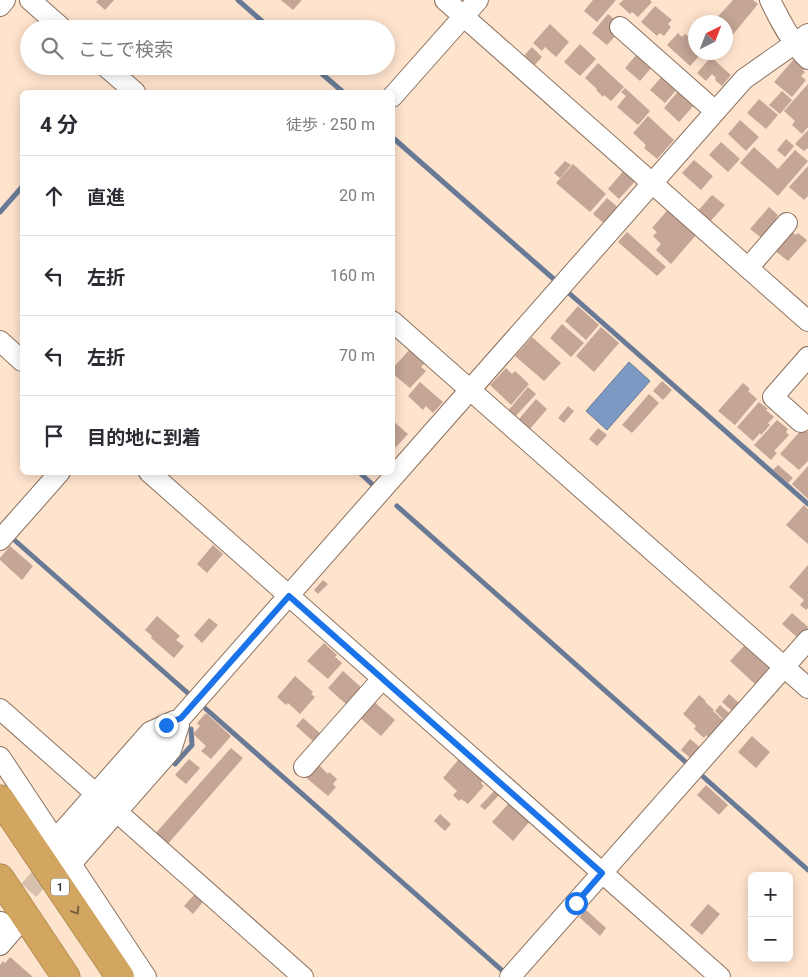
<!DOCTYPE html>
<html lang="ja">
<head>
<meta charset="utf-8">
<style>
  :root { --surface:#fff; --page:#f2f2f3; --text:#2b2b33; --muted:#7c7c81; --line:#e1e1e2 }
  body { margin:0; font-family:Roboto,"Noto Sans JP",sans-serif; background:var(--page); color:var(--text) }
  .controls { position:absolute; right:15px; bottom:15px; display:grid; overflow:hidden; border-radius:8px; box-shadow:0 2px 12px #0003 }
  .controls button { width:45px; height:45px; display:grid; place-items:center; padding:0; border:0; border-bottom:1px solid var(--line); background:var(--surface); color:var(--text); font:25px sans-serif }
  .compass { position:absolute; left:688px; top:15px; width:45px; height:45px; border-radius:50%; background:var(--surface); box-shadow:0 2px 12px #0003; rotate:42deg }
  .stop { position:absolute; width:15px; height:15px; margin:-11px; border:4px solid #1a73e8; border-radius:50%; background:#fff }
  .stop.end { background:#1a73e8; border-color:#fff; box-shadow:0 1px 5px #0008 }
  .list { margin:0; padding:0; list-style:none }
  h2 { display:flex; justify-content:space-between; align-items:center; height:65px; margin:0; padding:0 20px; font-size:21px }
  h2 small { font-size:16px; font-weight:400; color:var(--muted) }
  .list li { display:grid; grid-template-columns:32px 1fr auto; gap:15px; align-items:center; box-sizing:border-box; height:80px; padding:0 20px; border-top:1px solid var(--line) }
  .list b { display:block; font-size:19px; white-space:nowrap }
  .list em { font-size:16px; font-style:normal; color:var(--muted) }
  .icon { flex:none; width:28px; height:28px; fill:none; stroke:currentColor; stroke-width:2; stroke-linecap:round; stroke-linejoin:round }
  .map { position:relative; flex:none; width:808px; height:977px; overflow:hidden }
  .search { position:absolute; background:var(--surface); box-shadow:0 2px 12px #0003; left:20px; top:20px; width:375px; height:55px; display:flex; align-items:center; gap:12px; box-sizing:border-box; padding:0 18px; border-radius:28px; color:var(--muted); font-size:19px }
  .panel { position:absolute; background:var(--surface); box-shadow:0 2px 12px #0003; left:20px; top:90px; width:375px; height:385px; border-radius:8px }
  .map>svg:first-child { display:block }
  .water { fill:#7c99c4; stroke:#697a96 }
  .lines { fill:none; stroke-linecap:round; stroke-linejoin:round }
  .stream { stroke:#697a96; stroke-width:5 }
  .building { fill:#c4a596 }
  .minor-tunnel { stroke:#d7c0ac; stroke-width:20; stroke-dasharray:20 10; stroke-linecap:butt }
  .minor-casing { stroke:#8c7360; stroke-width:22 }
  .trunk-casing { stroke:#966f33; stroke-width:29 }
  .minor { stroke:#fff; stroke-width:20 }
  .trunk { stroke:#d2a660; stroke-width:28 }
  .oneway { stroke:#78603f }
  .route { stroke:#1a73e8; stroke-width:6 }
  .labels { text-anchor:middle; dominant-baseline:central; stroke-width:5; stroke-linejoin:round; paint-order:stroke }
  .shield { fill:#fff; stroke:#767069; stroke-width:1 }
  .shield-label { font-size:11px; font-weight:bold; fill:#3c3229 }
</style>
</head>
<body>
<div class="map">
<svg width="808" height="977" viewBox="0 0 808 977">
  <rect width="100%" height="100%" fill="#fee3cd"/>
  <polygon class="water" points="629,362 650,381 607,430 586,411"/>
  <g class="lines">
    <g class="stream">
      <polyline points="238,0 271,29"/>
      <polyline points="313,66 343,92"/>
      <polyline points="392,137 556,281"/>
      <polyline points="0,212 22,187"/>
      <polyline points="570,294 808,504"/>
      <polyline points="359,472 374,486"/>
      <polyline points="397,506 689,765"/>
      <polyline points="11,537 190,695"/>
      <polyline points="206,709 505,973"/>
      <polyline points="175,764 192,745 191,729"/>
      <polyline points="699,773 808,870"/>
    </g>
  </g>
  <g class="building">
    <polygon points="98,0 114,0 105,10 96,2"/>
    <polygon points="281,0 302,0 293,10"/>
    <polygon points="593,0 616,0 597,22 584,11"/>
    <polygon points="623,0 650,0 652,2 638,17 632,12 630,14 619,4"/>
    <polygon points="733,0 753,0 758,4 726,43 726,22 713,22"/>
    <polygon points="655,6 672,20 668,24 671,27 664,36 660,33 657,36 641,22"/>
    <polygon points="608,14 616,21 610,28 617,34 607,45 592,33"/>
    <polygon points="550,24 569,42 556,57 545,47 542,51 533,43"/>
    <polygon points="678,33 682,37 685,34 696,43 696,52 699,52 698,54 699,56 690,66 667,45"/>
    <polygon points="580,44 596,59 580,76 564,62"/>
    <polygon points="532,47 542,57 532,68 521,59"/>
    <polygon points="638,53 653,66 640,81 625,68"/>
    <polygon points="711,57 731,75 722,86 715,80 716,78 712,74 706,81 697,73"/>
    <polygon points="794,59 805,69 803,71 805,72 801,76 806,80 792,97 774,82"/>
    <polygon points="598,63 624,87 611,101 604,95 603,97 596,90 597,89 585,78"/>
    <polygon points="663,75 678,88 665,103 650,90"/>
    <polygon points="808,84 808,127 802,134 792,125 795,121 784,111"/>
    <polygon points="625,88 650,111 638,125 617,107 626,96 621,92"/>
    <polygon points="680,89 696,103 679,122 664,108"/>
    <polygon points="782,91 792,100 780,114 769,105"/>
    <polygon points="759,99 778,115 766,129 747,113"/>
    <polygon points="648,116 674,140 657,159 644,148 646,145 633,133"/>
    <polygon points="740,120 759,137 746,151 728,134"/>
    <polygon points="808,130 808,149 807,148 804,151 795,144"/>
    <polygon points="786,139 794,146 785,157 777,150"/>
    <polygon points="721,142 740,159 728,172 709,155"/>
    <polygon points="754,147 778,169 795,150 808,161 778,196 740,163"/>
    <polygon points="694,160 713,176 701,190 682,173"/>
    <polygon points="565,161 571,165 560,178 554,173"/>
    <polygon points="573,164 606,194 590,212 556,183"/>
    <polygon points="808,166 808,196 804,200 789,187"/>
    <polygon points="626,168 638,178 619,199 608,189"/>
    <polygon points="712,195 725,205 707,225 695,214"/>
    <polygon points="607,198 620,209 606,225 593,214"/>
    <polygon points="671,206 677,212 674,216 696,235 671,264 656,250 661,244 653,236 657,232 652,228"/>
    <polygon points="769,207 778,215 776,218 780,222 764,240 750,229"/>
    <polygon points="791,231 796,235 798,233 807,240 788,261 774,250"/>
    <polygon points="627,232 666,267 657,276 618,242"/>
    <polygon points="578,306 599,325 586,340 565,321"/>
    <polygon points="562,324 584,343 571,357 550,338"/>
    <polygon points="601,327 619,343 594,372 576,356"/>
    <polygon points="532,337 561,363 544,381 515,356"/>
    <polygon points="411,348 420,357 419,358 425,363 421,367 426,371 410,388 392,373 392,369"/>
    <polygon points="506,368 512,374 515,371 529,384 511,405 490,385"/>
    <polygon points="662,381 672,390 663,400 653,391"/>
    <polygon points="420,382 443,402 433,413 426,406 423,410 408,396"/>
    <polygon points="743,383 750,389 748,391 757,399 735,425 718,411"/>
    <polygon points="528,387 536,394 513,419 506,413"/>
    <polygon points="649,394 659,403 632,433 622,425"/>
    <polygon points="536,399 547,409 530,429 519,419"/>
    <polygon points="759,402 768,409 766,410 774,417 768,423 770,425 761,435 760,433 753,441 737,427"/>
    <polygon points="568,406 574,411 564,423 558,418"/>
    <polygon points="392,420 408,434 396,447 392,444"/>
    <polygon points="777,420 788,429 786,432 789,435 774,451 777,453 771,460 754,445"/>
    <polygon points="598,428 607,435 597,446 589,439"/>
    <polygon points="803,428 808,432 808,461 799,470 780,454"/>
    <polygon points="778,465 793,478 788,483 773,470"/>
    <polygon points="808,466 808,499 792,484"/>
    <polygon points="804,505 808,509 808,544 786,525"/>
    <polygon points="213,545 223,554 207,573 197,564"/>
    <polygon points="10,546 33,566 22,580 0,560 0,558"/>
    <polygon points="808,565 808,608 806,610 800,605 804,600 789,587"/>
    <polygon points="323,580 328,584 318,594 314,590"/>
    <polygon points="792,613 808,627 808,628 799,639 782,624"/>
    <polygon points="157,616 180,636 176,640 184,646 174,658 151,638 152,636 145,630"/>
    <polygon points="209,618 218,625 202,643 194,635"/>
    <polygon points="324,643 337,655 335,657 342,663 328,679 307,661"/>
    <polygon points="745,645 770,667 755,684 730,661"/>
    <polygon points="343,671 363,689 348,706 328,688"/>
    <polygon points="295,676 313,692 311,694 315,697 300,714 288,703 286,705 277,697"/>
    <polygon points="729,694 739,703 732,711 722,702"/>
    <polygon points="699,695 706,701 705,702 714,710 713,711 724,721 709,738 706,735 704,738 694,729 696,726 683,714"/>
    <polygon points="372,700 395,720 381,736 358,716"/>
    <polygon points="720,705 729,713 723,719 715,711"/>
    <polygon points="206,713 231,736 211,759 201,751 206,746 193,734 200,726 197,723"/>
    <polygon points="303,718 321,734 314,742 296,726"/>
    <polygon points="752,736 770,752 756,768 738,752"/>
    <polygon points="690,739 702,749 693,760 681,750"/>
    <polygon points="231,748 243,758 166,846 154,835"/>
    <polygon points="189,759 200,768 186,784 175,775"/>
    <polygon points="459,759 469,767 468,769 476,776 479,773 485,778 481,783 484,786 468,804 461,799 459,801 453,795 457,791 443,778"/>
    <polygon points="316,762 328,774 329,772 337,779 333,784 336,787 328,796 304,776"/>
    <polygon points="706,785 728,805 719,815 697,795"/>
    <polygon points="495,790 500,794 485,810 480,806"/>
    <polygon points="511,801 531,820 513,841 492,822"/>
    <polygon points="440,814 451,824 445,831 434,821"/>
    <polygon points="195,894 203,902 193,914 184,906"/>
    <polygon points="708,904 720,914 702,935 690,925"/>
    <polygon points="586,910 606,928 600,936 579,917"/>
    <polygon points="10,957 33,977 0,977 0,965 3,961 5,963"/>
  </g>
  <g class="lines">
    <polyline class="minor-tunnel" points="9,913 56,859"/>
    <g class="minor-casing">
      <g id="minor">
        <polyline points="30,0 63,29"/>
        <polyline points="445,0 808,321"/>
        <path d="M770,0C778,17 794,47 808,59"/>
        <polyline points="0,6 5,0"/>
        <polyline points="620,27 715,111"/>
        <polyline points="105,66 135,92"/>
        <polyline points="392,97 478,0"/>
        <polyline points="748,268 787,223"/>
        <polyline points="392,321 808,688"/>
        <polyline points="0,341 22,361"/>
        <polyline points="801,422 773,397 808,357"/>
        <polyline points="149,472 720,977"/>
        <polyline points="0,540 60,472"/>
        <polyline points="0,709 95,793"/>
        <polyline points="0,757 146,977"/>
        <polyline points="304,767 382,679"/>
        <polyline points="117,812 303,977"/>
        <polyline points="68,846 744,79 808,34"/>
        <polyline points="46,850 150,732 174,721"/>
        <polyline points="63,873 171,750 179,725"/>
        <polyline points="0,923 1,922"/>
        <polyline points="0,945 25,916"/>
        <polyline points="510,977 808,640"/>
      </g>
    </g>
    <g class="trunk-casing">
      <g id="trunk">
        <polyline points="0,799 120,977"/>
        <polyline points="0,878 66,977"/>
      </g>
    </g>
    <use href="#minor" class="minor"/>
    <use href="#trunk" class="trunk"/>
  </g>
  <defs><path id="oneway-chevron" d="M-2-3.5L2.5 0L-2 3.5" fill="none" stroke-width="1.6" stroke-linecap="round" stroke-linejoin="round" transform="scale(1.25)"/></defs>
  <use class="oneway" href="#oneway-chevron" transform="translate(76 911) rotate(57)"/>
  <g class="lines">
    <polyline class="route" points="166,725 181,718 289,596 602,873 576,903"/>
  </g>
  <g class="labels">
    <rect class="shield" x="51" y="878.5" width="18" height="17" rx="4"/>
    <g class="shield-label">
      <text x="60" y="887">1</text>
    </g>
  </g>
</svg>
<div class="controls">
<button>+</button>
<button>−</button>
</div>
<svg class="compass" viewBox="-18 -18 36 36"><path d="M0-13l5 13h-10z" fill="#e53935"/><path d="M0 13l5-13h-10z" fill="#7c7c81"/></svg>
<div class="stop" style="left:576px;top:903px"></div>
<div class="stop end" style="left:166px;top:725px"></div>
<div class="search"><svg class="icon" aria-label="search" viewBox="0 0 24 24"><circle cx="10" cy="10" r="6"/><path d="M15 15l6 6"/></svg>ここで検索</div>
<section class="panel">
<h2>4 分<small>徒歩 · 250 m</small></h2>
<ul class="list">
<li><svg class="icon" aria-label="ahead" viewBox="0 0 24 24"><path d="M12 20V5M6 11l6-6 6 6"/></svg><div><b>直進</b></div><em>20 m</em></li>
<li><svg class="icon" aria-label="left" viewBox="0 0 24 24"><path d="M17 20v-9H6M10 6l-5 5 5 5"/></svg><div><b>左折</b></div><em>160 m</em></li>
<li><svg class="icon" aria-label="left" viewBox="0 0 24 24"><path d="M17 20v-9H6M10 6l-5 5 5 5"/></svg><div><b>左折</b></div><em>70 m</em></li>
<li><svg class="icon" aria-label="arrive" viewBox="0 0 24 24"><path d="M6 21V4h12l-3 4 3 4H6"/></svg><div><b>目的地に到着</b></div></li>
</ul>
</section>
</div>
</body>
</html>
